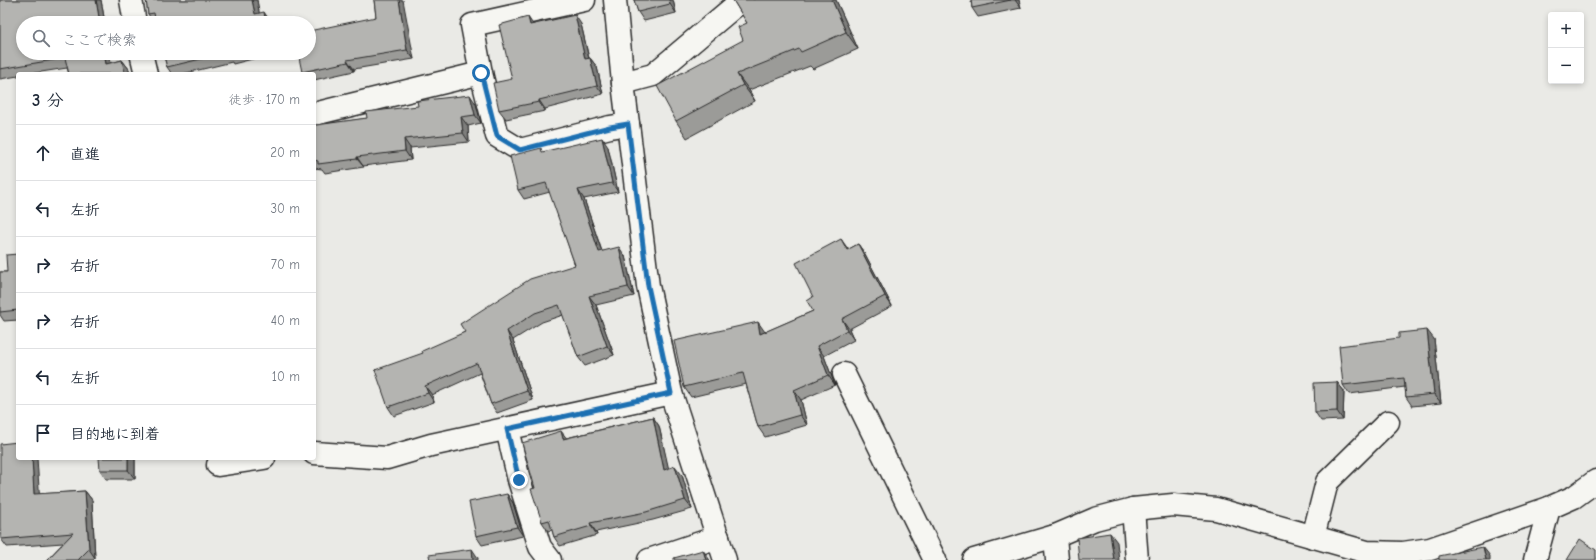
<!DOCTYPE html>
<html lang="ja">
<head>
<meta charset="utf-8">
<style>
  :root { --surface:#fff; --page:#f6f6f7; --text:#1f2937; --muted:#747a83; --line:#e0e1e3 }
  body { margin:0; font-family:"Comic Neue","Klee One",sans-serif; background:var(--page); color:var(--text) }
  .controls { position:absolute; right:12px; top:12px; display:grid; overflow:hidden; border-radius:4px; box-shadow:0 2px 6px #0003 }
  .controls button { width:36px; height:36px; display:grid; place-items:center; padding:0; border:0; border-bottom:1px solid var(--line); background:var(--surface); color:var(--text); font:20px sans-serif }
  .stop { position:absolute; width:12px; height:12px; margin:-9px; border:3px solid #1f6fb2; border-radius:50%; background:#fff }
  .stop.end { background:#1f6fb2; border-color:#fff; box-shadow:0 1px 4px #0008 }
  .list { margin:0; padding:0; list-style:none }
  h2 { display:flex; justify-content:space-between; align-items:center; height:52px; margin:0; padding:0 16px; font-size:17px }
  h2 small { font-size:13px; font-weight:400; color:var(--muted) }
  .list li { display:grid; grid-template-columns:26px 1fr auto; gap:12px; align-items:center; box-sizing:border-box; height:56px; padding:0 16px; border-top:1px solid var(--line) }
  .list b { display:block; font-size:15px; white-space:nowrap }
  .list em { font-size:13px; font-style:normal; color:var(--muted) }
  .icon { flex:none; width:22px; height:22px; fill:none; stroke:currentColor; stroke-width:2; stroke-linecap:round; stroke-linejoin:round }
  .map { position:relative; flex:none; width:1596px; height:560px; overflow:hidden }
  .search { position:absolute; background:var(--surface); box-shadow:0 2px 6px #0003; left:16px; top:16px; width:300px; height:44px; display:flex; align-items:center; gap:10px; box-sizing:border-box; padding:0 14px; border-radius:22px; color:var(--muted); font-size:15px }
  .panel { position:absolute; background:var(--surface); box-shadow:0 2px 6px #0003; left:16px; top:72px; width:300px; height:388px; border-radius:4px }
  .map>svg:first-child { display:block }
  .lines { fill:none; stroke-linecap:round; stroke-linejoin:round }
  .minor-casing { stroke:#2b2b2b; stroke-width:25 }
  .minor { stroke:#f6f6f2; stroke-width:22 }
  .wall { fill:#9b9b98; stroke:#2b2b2b }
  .shaded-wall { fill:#7e7e7c; stroke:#2b2b2b }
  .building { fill:#b4b4b1; stroke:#2b2b2b }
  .route { stroke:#1f6fb2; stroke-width:5 }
</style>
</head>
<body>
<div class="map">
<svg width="1596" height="560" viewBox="0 0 1596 560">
  <rect width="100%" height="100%" fill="#eaeae6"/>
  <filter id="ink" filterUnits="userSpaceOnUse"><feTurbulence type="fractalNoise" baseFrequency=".025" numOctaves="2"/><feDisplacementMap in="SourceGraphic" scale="8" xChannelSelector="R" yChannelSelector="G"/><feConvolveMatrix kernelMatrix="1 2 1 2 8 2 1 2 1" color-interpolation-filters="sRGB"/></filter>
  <g filter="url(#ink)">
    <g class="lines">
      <g class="minor-casing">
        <g id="minor">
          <polyline points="131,0 135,23"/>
          <polyline points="615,0 623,83 648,286 671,393 725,560"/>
          <polyline points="141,53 146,74"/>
          <polyline points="481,73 497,136 520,150 610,127 628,124"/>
          <polyline points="623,83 653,75 742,0"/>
          <polyline points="314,114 481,73 472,25 584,0"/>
          <polyline points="844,374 935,560"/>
          <polyline points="507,429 519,480 540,547 550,560"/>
          <polyline points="314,453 387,458 431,445 671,393"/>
          <polyline points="218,465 264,458"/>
          <polyline points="1133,509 1137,560"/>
          <polyline points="1055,536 1057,560"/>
          <polyline points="1313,537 1327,482 1388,422"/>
          <polyline points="649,560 718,537"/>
          <polyline points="974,560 1055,536 1095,519 1133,509 1173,505 1216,509 1367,552 1403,553 1430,549 1549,508 1574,497 1596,481"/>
          <polyline points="1535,560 1549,508"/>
        </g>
      </g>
      <use href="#minor" class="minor"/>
    </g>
    <g class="wall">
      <polygon points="0,0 101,0 105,23 23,53 109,53 111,63 122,60 129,69 129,74 69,74 67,68 28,74 18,74 18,76 0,79"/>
      <polygon points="146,0 257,0 259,13 270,21 270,23 154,23 148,14"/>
      <polygon points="374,0 414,59 354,69 354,71 314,80 314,74 303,74 302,72 376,17"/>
      <polygon points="634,0 673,0 676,13 644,21 638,12"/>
      <polygon points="733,0 836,0 858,49 813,69 810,66 749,90 755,101 687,138 676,121 743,40 747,23"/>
      <polygon points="971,0 1019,0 1021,8 978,17 972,8"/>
      <polygon points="581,24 589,58 590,58 597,67 603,94 545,109 545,111 506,119 499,110 512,79 533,25"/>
      <polygon points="163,53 276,53 233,64 232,62 182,74 172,74 167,67"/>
      <polygon points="476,104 481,123 468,126 469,142 410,148 411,160 363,166 364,167 325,173 322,169 314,168 314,124 316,125"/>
      <polygon points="608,147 618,192 584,199 602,251 625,256 634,296 596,305 614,355 585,366 578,357 563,315 542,322 513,340 533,400 497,413 491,404 480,373 432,395 434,402 394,416 388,407 423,353 465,332 575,265 550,192 524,199 518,190 543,152"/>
      <polygon points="858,244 865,254 892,306 849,329 854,340 824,356 835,385 801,400 807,425 765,437 758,427 746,384 691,397 684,387 765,332 813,311 813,297 849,249"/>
      <polygon points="18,254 18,320 4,321 0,315 0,272 7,272"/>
      <polygon points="1434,339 1441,403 1412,406 1406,397 1405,387 1349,394 1343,385"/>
      <polygon points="1337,382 1344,391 1343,420 1321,421 1315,412"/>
      <polygon points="653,417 659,426 668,468 682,475 692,509 653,520 596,532 597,535 560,546 554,537 552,530 548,531 542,522 535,488 566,438"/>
      <polygon points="135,458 135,479 106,479 100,470"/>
      <polygon points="85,491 92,500 95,558 93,560 47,560 63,543 7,547 1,539 40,494"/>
      <polygon points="507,494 513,503 523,536 482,545 476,536"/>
    </g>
    <g class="shaded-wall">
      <polygon points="96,0 101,0 105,23 100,23"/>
      <polygon points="252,0 257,0 261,23 255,14"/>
      <polygon points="399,0 403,0 414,59 407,50"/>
      <polygon points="669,0 673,0 676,13 670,4"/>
      <polygon points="832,0 836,0 858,49 846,32"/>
      <polygon points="1015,0 1019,0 1021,8"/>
      <polygon points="264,12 270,21 270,23 266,23"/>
      <polygon points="575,15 581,24 591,68 585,59"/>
      <polygon points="528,17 534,26 530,25"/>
      <polygon points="104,53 109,53 112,73 106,64"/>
      <polygon points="590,58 597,67 603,94 597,86"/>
      <polygon points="122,60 129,69 129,74 125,74"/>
      <polygon points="347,60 354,69 354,71 348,62"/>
      <polygon points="737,74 749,90 755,101 743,85"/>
      <polygon points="470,95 476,104 481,123 475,115"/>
      <polygon points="539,100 545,109 545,111 539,102"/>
      <polygon points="461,117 468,126 469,142 463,133"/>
      <polygon points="602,138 608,147 618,192 612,183"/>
      <polygon points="404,139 410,148 411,160 405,151"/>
      <polygon points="357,157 363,166 364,167 357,159"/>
      <polygon points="578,190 584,199 605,261 599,252"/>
      <polygon points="841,239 848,249 847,250"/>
      <polygon points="858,244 865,254 892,306 885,296"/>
      <polygon points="619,247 625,256 634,296 628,287"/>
      <polygon points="589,296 596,305 614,355 607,346"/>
      <polygon points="842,319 849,329 854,340 847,330"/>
      <polygon points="758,322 765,332 760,334"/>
      <polygon points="1427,330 1434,339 1441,403 1434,394"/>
      <polygon points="507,331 513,340 533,400 527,391"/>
      <polygon points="817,346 824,356 835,385 828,375"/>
      <polygon points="1337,382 1344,391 1343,420 1337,411"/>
      <polygon points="425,386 432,395 434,402 428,393"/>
      <polygon points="794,390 801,400 807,425 800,415"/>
      <polygon points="653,417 659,426 671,479 664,470"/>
      <polygon points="561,431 568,440 563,439"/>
      <polygon points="32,458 37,458 40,503 34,494"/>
      <polygon points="128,458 135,458 135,479 128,470"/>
      <polygon points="675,466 682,475 692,509 685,500"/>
      <polygon points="85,491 92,500 95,558 89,549"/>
      <polygon points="507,494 513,503 523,536 517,527"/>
      <polygon points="590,523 596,532 597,535 591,526"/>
      <polygon points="1110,533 1117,542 1119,560 1114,560"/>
      <polygon points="1483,547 1490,556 1490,560 1486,560"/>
      <polygon points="472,549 478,558 478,560 473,560"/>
      <polygon points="703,550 709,559 710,560 706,560"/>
    </g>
    <g class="building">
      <polygon points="0,0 96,0 100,23 23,23 23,53 104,53 106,64 122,60 125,74 69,74 65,58 0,69"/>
      <polygon points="146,0 252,0 255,14 264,12 266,23 156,23 154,13 148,14"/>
      <polygon points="374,0 399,0 407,50 347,60 348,62 302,72 298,53 309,53 309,31 376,17"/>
      <polygon points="634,0 669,0 670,4 638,12"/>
      <polygon points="733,0 832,0 846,32 801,52 799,49 737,74 743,85 676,121 657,86 743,40 738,27 747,23"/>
      <polygon points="971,0 1011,0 972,8"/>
      <polygon points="575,15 585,59 590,58 597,86 539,100 539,102 499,110 493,83 512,79 499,25 528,17 530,25"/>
      <polygon points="163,53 233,53 226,55 226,53 167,67"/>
      <polygon points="470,95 475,115 461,117 463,133 404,139 405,151 357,157 357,159 318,164 318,161 314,160 314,124 316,125 367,118 366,112 418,106 417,101"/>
      <polygon points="602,138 612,183 578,190 599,252 619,247 628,287 589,296 607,346 578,357 559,305 535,313 507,331 527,391 491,404 477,363 425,386 428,393 388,407 375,370 423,353 422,351 465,332 460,324 530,279 575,265 546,183 518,190 510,156 541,148 542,152"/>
      <polygon points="841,239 847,250 858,244 885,296 842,319 847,330 817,346 828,375 794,390 800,415 758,427 743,373 684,387 674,341 758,322 760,334 813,311 807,301 813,297 796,263"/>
      <polygon points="18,254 18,310 0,312 0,272 7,272 6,255"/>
      <polygon points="1427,330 1434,394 1406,397 1404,378 1343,385 1339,346 1399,338 1399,333"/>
      <polygon points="1337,382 1337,411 1315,412 1314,383"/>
      <polygon points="653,417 664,470 675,466 685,500 646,512 590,523 591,526 554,537 549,520 542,522 531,489 535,488 522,443 561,431 563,439"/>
      <polygon points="18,442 18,458 32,458 34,494 85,491 89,549 78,560 47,560 73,533 1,539 0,527 0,444"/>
      <polygon points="99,458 128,458 128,470 100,470"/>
      <polygon points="507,494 517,527 476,536 469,502"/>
      <polygon points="1110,533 1114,560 1079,560 1077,538"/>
      <polygon points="1580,539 1596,550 1596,560 1567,560"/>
      <polygon points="1483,547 1486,560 1439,560 1439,556"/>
      <polygon points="472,549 473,560 430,560 429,555"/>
      <polygon points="703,550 706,560 674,560 674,558"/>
    </g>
  </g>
  <g class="lines" filter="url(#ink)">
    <polyline class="route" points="481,73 497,136 520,150 610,127 628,124 648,286 671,393 507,429 519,480"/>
  </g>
</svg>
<div class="controls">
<button>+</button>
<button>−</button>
</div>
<div class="stop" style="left:481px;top:73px"></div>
<div class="stop end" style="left:519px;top:480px"></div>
<div class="search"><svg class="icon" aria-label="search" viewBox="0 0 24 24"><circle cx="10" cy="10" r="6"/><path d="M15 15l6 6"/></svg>ここで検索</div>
<section class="panel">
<h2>3 分<small>徒歩 · 170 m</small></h2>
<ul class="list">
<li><svg class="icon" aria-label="ahead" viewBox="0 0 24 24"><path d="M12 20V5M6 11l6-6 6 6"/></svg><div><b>直進</b></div><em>20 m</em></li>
<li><svg class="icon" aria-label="left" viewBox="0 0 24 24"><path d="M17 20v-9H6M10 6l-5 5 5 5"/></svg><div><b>左折</b></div><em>30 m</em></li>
<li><svg class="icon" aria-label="right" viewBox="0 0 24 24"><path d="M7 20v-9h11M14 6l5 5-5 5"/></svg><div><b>右折</b></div><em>70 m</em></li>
<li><svg class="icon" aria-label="right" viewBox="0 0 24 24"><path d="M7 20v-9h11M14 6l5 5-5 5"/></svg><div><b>右折</b></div><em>40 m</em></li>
<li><svg class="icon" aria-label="left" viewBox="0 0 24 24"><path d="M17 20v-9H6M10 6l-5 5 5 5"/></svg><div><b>左折</b></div><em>10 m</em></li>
<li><svg class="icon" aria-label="arrive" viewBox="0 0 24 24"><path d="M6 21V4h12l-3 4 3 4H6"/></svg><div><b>目的地に到着</b></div></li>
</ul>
</section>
</div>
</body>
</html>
